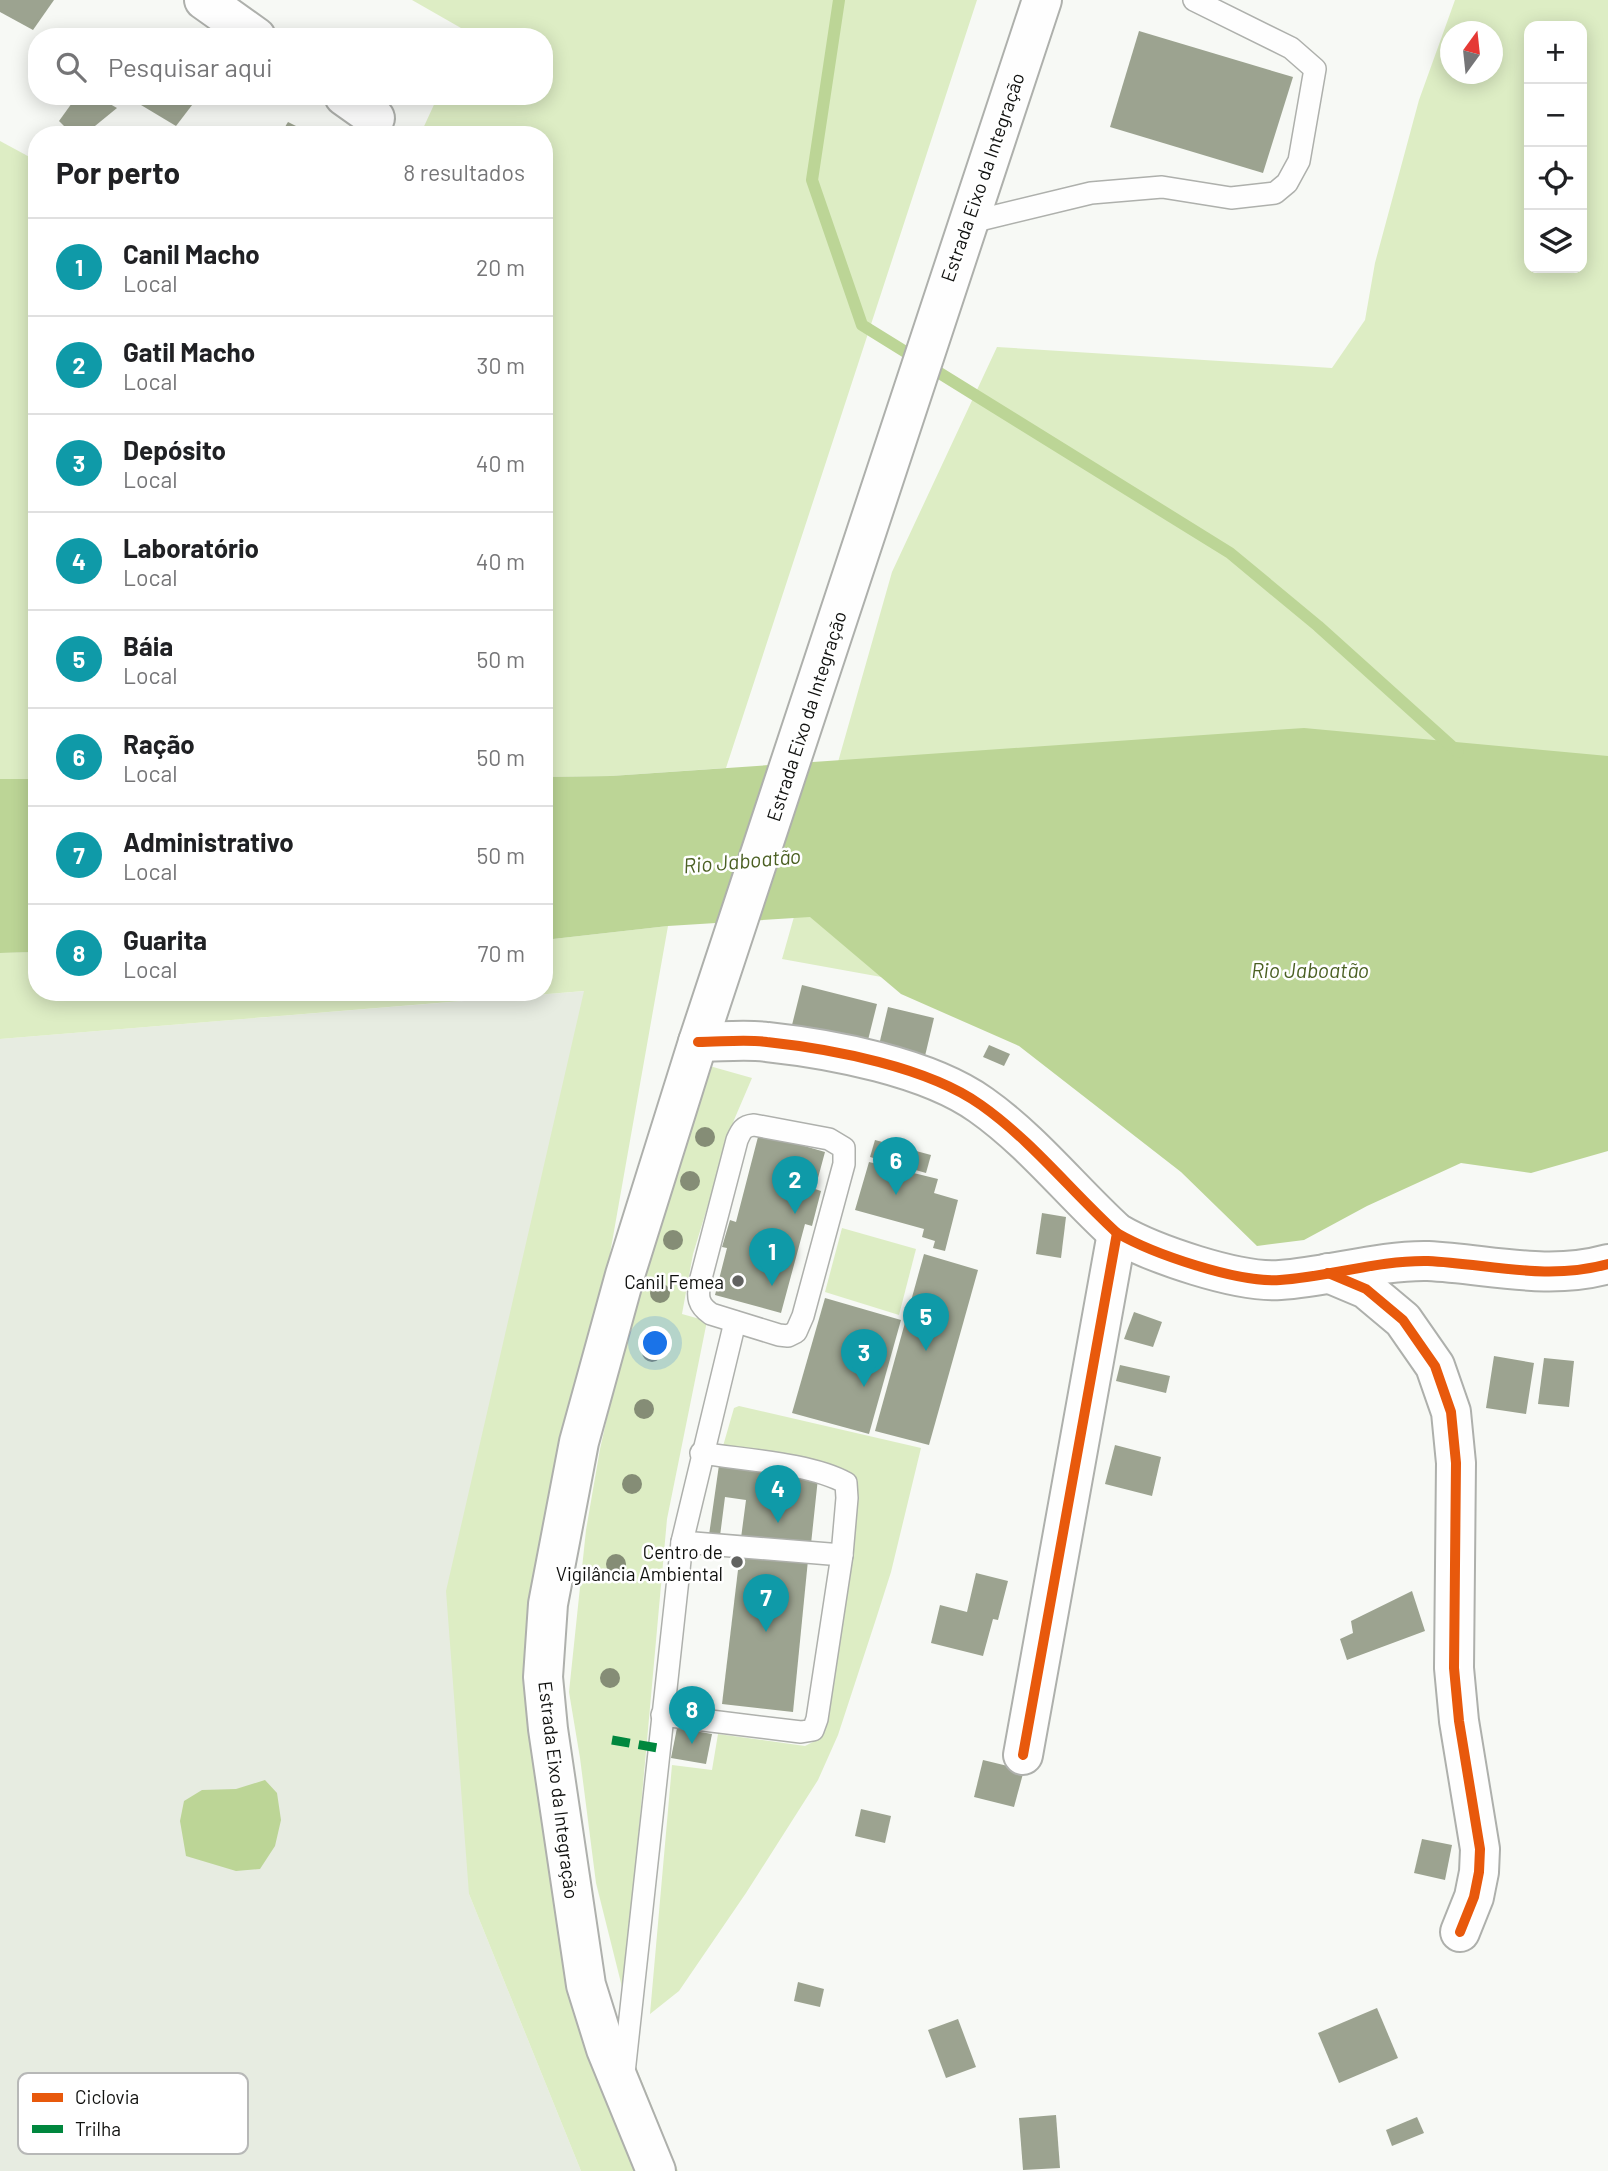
<!DOCTYPE html>
<html lang="pt">
<head>
<meta charset="utf-8">
<style>
  :root { --surface:#fff; --page:#f6f6f6; --text:#202124; --muted:#757577; --line:#e0e0e0; --accent:#0f766e }
  body { margin:0; font-family:Barlow,sans-serif; background:var(--page); color:var(--text) }
  .controls { position:absolute; right:21px; top:21px; display:grid; overflow:hidden; border-radius:14px; box-shadow:0 4px 18px #0003 }
  .controls button { width:63px; height:63px; display:grid; place-items:center; padding:0; border:0; border-bottom:2px solid var(--line); background:var(--surface); color:var(--text); font:35px sans-serif }
  .compass { position:absolute; left:1440px; top:21px; width:63px; height:63px; border-radius:50%; background:var(--surface); box-shadow:0 4px 18px #0003; rotate:15deg }
  .you { position:absolute; left:656px; top:1344px; width:24px; height:24px; margin:-18px; border:5px solid #fff; border-radius:50%; background:#1a73e8; box-shadow:0 0 0 10px #1a73e833 }
  .badge { display:grid; place-items:center; width:46px; height:46px; border-radius:50%; background:var(--accent); color:#fff; font-size:23px; font-weight:700 }
  .pin { position:absolute; translate:-50% -58px; filter:drop-shadow(0 2px 4px #0008) }
  .pin::after { content:''; position:absolute; top:37px; width:24px; height:21px; background:inherit; clip-path:polygon(0 0,100% 0,50% 100%) }
  .list { margin:0; padding:0; list-style:none }
  h2 { display:flex; justify-content:space-between; align-items:center; height:91px; margin:0; padding:0 28px; font-size:30px }
  h2 small { font-size:23px; font-weight:400; color:var(--muted) }
  .list li { display:grid; grid-template-columns:46px 1fr auto; gap:21px; align-items:center; box-sizing:border-box; height:98px; padding:0 28px; border-top:2px solid var(--line) }
  .list b { display:block; font-size:26px; white-space:nowrap }
  .list p { margin:0; font-size:23px; white-space:nowrap; color:var(--muted) }
  .list em { font-size:23px; font-style:normal; color:var(--muted) }
  .icon { flex:none; width:38px; height:38px; fill:none; stroke:currentColor; stroke-width:2; stroke-linecap:round; stroke-linejoin:round }
  .map { position:relative; flex:none; width:1608px; height:2171px; overflow:hidden }
  .search { position:absolute; background:var(--surface); box-shadow:0 4px 18px #0003; left:28px; top:28px; width:525px; height:77px; display:flex; align-items:center; gap:18px; box-sizing:border-box; padding:0 24px; border-radius:28px; color:var(--muted); font-size:26px }
  .panel { position:absolute; background:var(--surface); box-shadow:0 4px 18px #0003; left:28px; top:126px; width:525px; height:875px; border-radius:28px }
  .map>svg:first-child { display:block }
  .built { fill:#e7ece1 }
  .green { fill:#ddedc4; fill-rule:evenodd }
  .water { fill:#bcd596 }
  .lines { fill:none; stroke-linecap:round; stroke-linejoin:round }
  .stream { stroke:#bcd596; stroke-width:12 }
  .building { fill:#9ca390 }
  .lane-casing { stroke:#aeb0ac; stroke-width:24 }
  .street-casing { stroke:#aeb0ac; stroke-width:42 }
  .secondary-casing { stroke:#aeb0ac; stroke-width:42 }
  .lane { stroke:#fefefe; stroke-width:21 }
  .street { stroke:#fefefe; stroke-width:38 }
  .secondary { stroke:#fefefe; stroke-width:38 }
  .quiet { stroke:#00873e; stroke-width:9; stroke-dasharray:18 9; stroke-linecap:butt }
  .cycleway-casing { stroke:#fff; stroke-width:15 }
  .cycleway { stroke:#e8590c; stroke-width:10 }
  .tree { fill:#858d76 }
  .poi-dot { fill:#616260; stroke:#fff; stroke-width:2.5 }
  .labels { text-anchor:middle; dominant-baseline:central; stroke-width:5; stroke-linejoin:round; paint-order:stroke }
  .street-label { font-size:19px; fill:#10110f; stroke:#fff }
  .poi-label { font-size:19px; fill:#10110f; stroke:#fff; text-anchor:end }
  .water-label { font-size:21px; font-style:italic; fill:#4b6023; stroke:#fff }
  .key { fill:#fff; stroke:#b7b8b7; stroke-width:2 }
  .key-label { font-size:19px; fill:#10110f }
</style>
</head>
<body>
<div class="map">
<svg width="1608" height="2171" viewBox="0 0 1608 2171">
  <rect width="100%" height="100%" fill="#f7f9f5"/>
  <polygon class="built" points="585,991 469,1894 581,2171 0,2171 0,1039"/>
  <g class="green">
    <polygon points="412,0 977,0 726,768 611,776 544,777 544,135 420,135 438,96 544,96 544,37 467,37 468,32"/>
    <path d="M1455,0H1608V1019L1263,1046L782,959L892,572L997,347L1332,368L1365,320L1375,263L1419,100ZM1529,26H1582V268H1529ZM1450,32H1492V74H1450Z"/>
    <polygon points="0,141 37,161 37,779 0,779"/>
    <polygon points="668,926 548,1604 576,1918 678,2171 581,2171 469,1894 446,1591 584,991 0,1039 0,953 37,952 37,992 544,992 544,940"/>
    <polygon points="706,1065 752,1078 734,1120 693,1254 682,1314 707,1321 667,1519 624,1995 596,1883 580,1758 569,1692 586,1530 600,1449 628,1325"/>
    <polygon points="842,1228 916,1249 899,1315 825,1292"/>
    <polygon points="739,1406 921,1448 891,1572 876,1619 838,1735 818,1780 746,1893 679,1991 650,2014 672,1765 712,1770 718,1734 805,1746 813,1742 817,1734 855,1476 721,1453 734,1408"/>
  </g>
  <g class="water">
    <polygon points="1304,728 1608,756 1608,1151 1531,1173 1461,1163 1367,1206 1304,1240 1257,1246 1181,1172 1019,1046 901,994 810,917 668,926 544,940 544,777 611,776"/>
    <polygon points="0,779 37,779 37,952 0,953"/>
    <polygon points="265,1780 277,1793 281,1820 275,1846 260,1869 236,1871 186,1856 180,1821 184,1801 202,1790 236,1789"/>
  </g>
  <g class="lines">
    <polyline class="stream" points="839,0 812,180 862,325 1230,553 1318,626 1458,752"/>
  </g>
  <g class="building">
    <polygon points="0,0 54,0 33,30 0,12"/>
    <polygon points="1139,31 1293,77 1263,173 1110,127"/>
    <polygon points="77,96 96,96 117,108 84,135 73,135 59,121"/>
    <polygon points="126,96 199,96 176,126"/>
    <polygon points="288,122 314,135 280,135"/>
    <polygon points="802,985 877,1004 867,1044 792,1025"/>
    <polygon points="888,1007 934,1018 925,1056 879,1045"/>
    <polygon points="989,1045 1010,1054 1004,1066 983,1057"/>
    <polygon points="759,1133 825,1152 815,1189 821,1191 812,1226 805,1224 781,1313 715,1295 727,1248 722,1247 730,1220 736,1222"/>
    <polygon points="875,1140 931,1155 926,1173 870,1157"/>
    <polygon points="869,1162 938,1179 934,1193 958,1200 945,1251 933,1248 935,1241 922,1237 924,1229 855,1210"/>
    <polygon points="1042,1213 1066,1217 1061,1258 1036,1254"/>
    <polygon points="924,1254 978,1270 929,1445 875,1431"/>
    <polygon points="825,1298 901,1320 869,1434 792,1413"/>
    <polygon points="1134,1312 1162,1322 1153,1347 1124,1339"/>
    <polygon points="1494,1356 1534,1363 1526,1414 1486,1408"/>
    <polygon points="1544,1358 1574,1361 1569,1407 1538,1404"/>
    <polygon points="1120,1365 1170,1376 1166,1393 1116,1381"/>
    <polygon points="1115,1445 1161,1457 1152,1496 1105,1484"/>
    <polygon points="719,1465 818,1478 811,1544 741,1538 746,1500 725,1497 720,1536 709,1535"/>
    <polygon points="740,1553 808,1560 793,1712 722,1704"/>
    <polygon points="976,1573 1008,1581 998,1620 993,1619 983,1656 931,1643 940,1605 967,1612"/>
    <polygon points="1412,1591 1425,1631 1347,1660 1340,1639 1353,1633 1351,1621"/>
    <polygon points="677,1728 712,1734 706,1764 671,1758"/>
    <polygon points="983,1760 1024,1770 1014,1807 974,1797"/>
    <polygon points="861,1809 891,1816 885,1843 855,1836"/>
    <polygon points="1422,1839 1452,1845 1445,1880 1414,1873"/>
    <polygon points="798,1982 824,1989 820,2007 794,2001"/>
    <polygon points="1377,2008 1398,2058 1339,2083 1318,2033"/>
    <polygon points="958,2019 976,2067 946,2078 928,2030"/>
    <polygon points="1056,2115 1060,2168 1023,2170 1019,2118"/>
    <polygon points="1417,2117 1424,2133 1392,2146 1386,2130"/>
  </g>
  <g class="lines">
    <g class="lane-casing">
      <g id="lane">
        <polyline points="967,223 1091,193 1162,187 1231,198 1275,193 1287,183 1299,161 1315,69 1291,48 1194,0"/>
        <path d="M754,1125L829,1139L844,1148V1164L803,1316L796,1332L788,1336L779,1335L711,1314C698,1305 697,1297 700,1282L737,1140C741,1131 743,1126 754,1125Z"/>
        <polyline points="682,1542 842,1555"/>
        <path d="M662,1715L801,1732L813,1730L817,1719L842,1555L847,1498L846,1483C810,1463 744,1460 701,1453"/>
        <polyline points="624,2073 682,1542 735,1322"/>
      </g>
    </g>
    <g class="street-casing">
      <g id="street">
        <polyline points="204,0 256,37"/>
        <polyline points="344,96 375,118"/>
        <path d="M698,1042C721,1042 745,1039 767,1042C832,1049 928,1067 981,1105C1032,1141 1071,1191 1117,1233C1153,1254 1238,1283 1280,1280C1329,1277 1378,1260 1428,1261C1489,1264 1547,1281 1608,1264"/>
        <polyline points="1328,1273 1366,1289 1403,1320 1435,1366 1451,1412 1456,1463 1454,1668 1459,1721 1480,1849 1479,1872 1474,1897 1460,1932"/>
        <polyline points="1023,1755 1117,1233"/>
      </g>
    </g>
    <g class="secondary-casing">
      <polyline id="secondary" points="656,2171 606,2049 586,1985 548,1729 543,1677 548,1604 579,1442 625,1275 698,1042 1042,0"/>
    </g>
    <use href="#lane" class="lane"/>
    <use href="#street" class="street"/>
    <use href="#secondary" class="secondary"/>
    <polyline class="quiet" points="612,1740 658,1748"/>
    <g class="cycleway-casing">
      <g id="cycleway">
        <path d="M698,1042C721,1042 745,1039 767,1042C832,1049 928,1067 981,1105C1032,1141 1071,1191 1117,1233C1153,1254 1238,1283 1280,1280C1329,1277 1378,1260 1428,1261C1489,1264 1547,1281 1608,1264"/>
        <polyline points="1328,1273 1366,1289 1403,1320 1435,1366 1451,1412 1456,1463 1454,1668 1459,1721 1480,1849 1479,1872 1474,1897 1460,1932"/>
        <polyline points="1023,1755 1117,1233"/>
      </g>
    </g>
    <use href="#cycleway" class="cycleway"/>
  </g>
  <g class="tree">
    <circle cx="705" cy="1137" r="10"/>
    <circle cx="690" cy="1181" r="10"/>
    <circle cx="673" cy="1240" r="10"/>
    <circle cx="660" cy="1293" r="10"/>
    <circle cx="652" cy="1352" r="10"/>
    <circle cx="644" cy="1409" r="10"/>
    <circle cx="632" cy="1484" r="10"/>
    <circle cx="616" cy="1564" r="10"/>
    <circle cx="610" cy="1678" r="10"/>
  </g>
  <g class="poi-dot">
    <circle cx="738" cy="1281" r="7"/>
    <circle cx="737" cy="1562" r="7"/>
  </g>
  <g class="labels">
    <g class="street-label">
      <text transform="translate(982 177) rotate(-71)">Estrada Eixo da Integração</text>
      <text transform="translate(806 716) rotate(-72)">Estrada Eixo da Integração</text>
      <text transform="translate(559 1790) rotate(83)">Estrada Eixo da Integração</text>
    </g>
    <g class="poi-label">
      <text x="724" y="1281">Canil Femea</text>
      <text x="723" y="1551">Centro de<tspan x="723" dy="22">Vigilância Ambiental</tspan></text>
    </g>
    <g class="water-label">
      <text transform="translate(742 860) rotate(-5)">Rio Jaboatão</text>
      <text x="1310" y="969">Rio Jaboatão</text>
    </g>
  </g>
  <rect x="18" y="2073" width="230" height="81" rx="10" class="key"/>
  <rect x="32" y="2093" width="31" height="9" fill="#e8590c"/>
  <rect x="32" y="2125" width="31" height="8" fill="#00873e"/>
  <g class="key-label">
    <text x="75" y="2104">Ciclovia</text>
    <text x="75" y="2136">Trilha</text>
  </g>
</svg>
<div class="controls">
<button>+</button>
<button>−</button>
<button><svg class="icon" aria-label="locate" viewBox="0 0 24 24"><circle cx="12" cy="12" r="6"/><path d="M12 2v4M12 18v4M2 12h4M18 12h4"/></svg></button>
<button><svg class="icon" aria-label="layers" viewBox="0 0 24 24"><path d="M12 4l9 5-9 5-9-5zM3 14l9 5 9-5"/></svg></button>
</div>
<svg class="compass" viewBox="-18 -18 36 36"><path d="M0-13l5 13h-10z" fill="#e53935"/><path d="M0 13l5-13h-10z" fill="#757577"/></svg>
<div class="you"></div>
<div class="pin badge" style="left:772px;top:1286px;background:#0f9aa8">1</div>
<div class="pin badge" style="left:795px;top:1214px;background:#0f9aa8">2</div>
<div class="pin badge" style="left:864px;top:1387px;background:#0f9aa8">3</div>
<div class="pin badge" style="left:778px;top:1523px;background:#0f9aa8">4</div>
<div class="pin badge" style="left:926px;top:1351px;background:#0f9aa8">5</div>
<div class="pin badge" style="left:896px;top:1195px;background:#0f9aa8">6</div>
<div class="pin badge" style="left:766px;top:1632px;background:#0f9aa8">7</div>
<div class="pin badge" style="left:692px;top:1744px;background:#0f9aa8">8</div>
<div class="search"><svg class="icon" aria-label="search" viewBox="0 0 24 24"><circle cx="10" cy="10" r="6"/><path d="M15 15l6 6"/></svg>Pesquisar aqui</div>
<section class="panel">
<h2>Por perto<small>8 resultados</small></h2>
<ul class="list">
<li><span class="badge" style="background:#0f9aa8">1</span><div><b>Canil Macho</b><p>Local</p></div><em>20 m</em></li>
<li><span class="badge" style="background:#0f9aa8">2</span><div><b>Gatil Macho</b><p>Local</p></div><em>30 m</em></li>
<li><span class="badge" style="background:#0f9aa8">3</span><div><b>Depósito</b><p>Local</p></div><em>40 m</em></li>
<li><span class="badge" style="background:#0f9aa8">4</span><div><b>Laboratório</b><p>Local</p></div><em>40 m</em></li>
<li><span class="badge" style="background:#0f9aa8">5</span><div><b>Báia</b><p>Local</p></div><em>50 m</em></li>
<li><span class="badge" style="background:#0f9aa8">6</span><div><b>Ração</b><p>Local</p></div><em>50 m</em></li>
<li><span class="badge" style="background:#0f9aa8">7</span><div><b>Administrativo</b><p>Local</p></div><em>50 m</em></li>
<li><span class="badge" style="background:#0f9aa8">8</span><div><b>Guarita</b><p>Local</p></div><em>70 m</em></li>
</ul>
</section>
</div>
</body>
</html>
